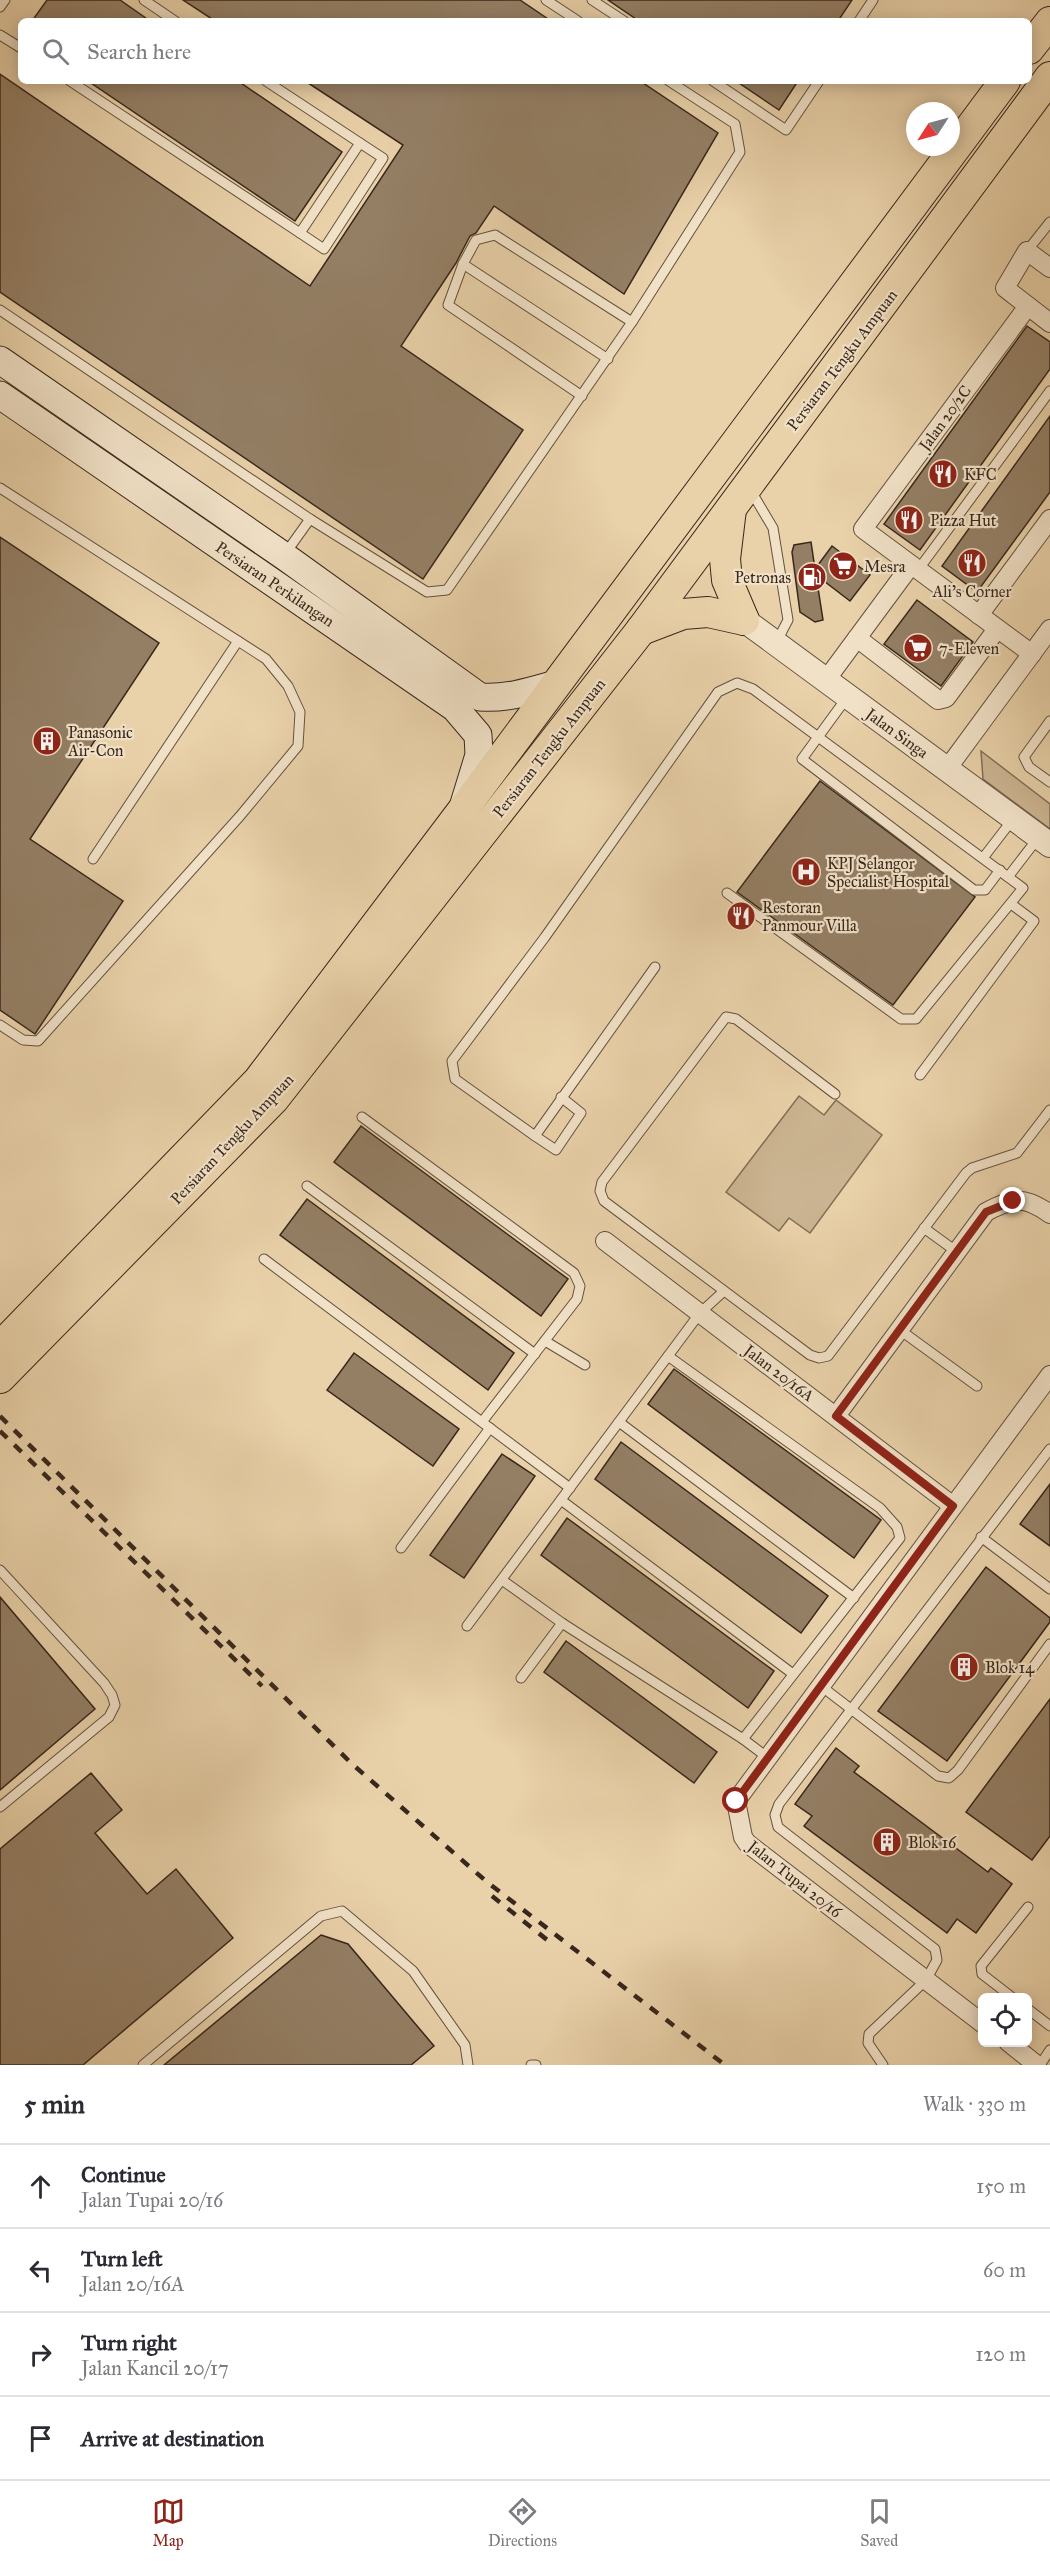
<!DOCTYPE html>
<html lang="en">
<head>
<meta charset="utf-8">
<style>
  :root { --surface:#fff; --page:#f2f2f3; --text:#2b2b33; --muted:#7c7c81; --line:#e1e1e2; --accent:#8f2418 }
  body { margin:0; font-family:"IM FELL Great Primer",serif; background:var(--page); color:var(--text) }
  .controls { position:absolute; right:18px; bottom:18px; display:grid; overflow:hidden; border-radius:9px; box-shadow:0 3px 15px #0003 }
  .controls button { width:54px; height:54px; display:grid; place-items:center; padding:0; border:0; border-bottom:2px solid var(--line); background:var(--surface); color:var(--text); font:30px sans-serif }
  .compass { position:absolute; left:906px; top:102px; width:54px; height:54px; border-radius:50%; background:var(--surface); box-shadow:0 3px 15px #0003; rotate:234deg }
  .stop { position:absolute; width:18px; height:18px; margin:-14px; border:4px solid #8f2418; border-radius:50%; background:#fff }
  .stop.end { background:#8f2418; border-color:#fff; box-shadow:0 2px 6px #0008 }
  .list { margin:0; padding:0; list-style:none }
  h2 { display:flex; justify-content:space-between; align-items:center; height:78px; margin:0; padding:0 24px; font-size:26px }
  h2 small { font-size:20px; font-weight:400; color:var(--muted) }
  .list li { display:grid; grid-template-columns:39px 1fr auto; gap:18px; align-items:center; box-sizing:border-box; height:84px; padding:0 24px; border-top:2px solid var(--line) }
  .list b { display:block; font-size:22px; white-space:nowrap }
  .list p { margin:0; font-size:20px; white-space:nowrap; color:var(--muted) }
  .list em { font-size:20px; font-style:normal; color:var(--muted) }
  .icon { flex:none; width:33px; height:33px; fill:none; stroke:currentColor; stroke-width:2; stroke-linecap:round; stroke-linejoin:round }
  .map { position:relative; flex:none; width:1050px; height:2065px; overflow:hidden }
  .search { position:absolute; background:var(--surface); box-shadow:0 3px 15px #0003; left:18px; right:18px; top:18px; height:66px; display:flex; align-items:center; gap:15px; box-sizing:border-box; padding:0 21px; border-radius:9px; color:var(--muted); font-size:22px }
  .sheet { height:414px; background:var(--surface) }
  nav { display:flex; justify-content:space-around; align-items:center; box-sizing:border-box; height:84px; border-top:2px solid var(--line); background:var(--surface); font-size:16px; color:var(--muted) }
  nav a { display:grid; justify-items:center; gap:3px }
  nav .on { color:var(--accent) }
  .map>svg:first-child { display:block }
  .green { fill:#cbb491; stroke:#826e56; stroke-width:1.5 }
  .building { fill:#947f65; stroke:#38271c; stroke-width:1.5 }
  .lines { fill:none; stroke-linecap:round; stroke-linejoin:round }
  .service-casing { stroke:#64523f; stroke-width:11 }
  .minor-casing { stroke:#64523f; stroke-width:20 }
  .tertiary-casing { stroke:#64523f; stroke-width:26 }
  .secondary-casing { stroke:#38271c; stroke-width:29 }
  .primary-casing { stroke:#38271c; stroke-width:32 }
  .service { stroke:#f1e1c7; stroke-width:9 }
  .minor { stroke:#f1e1c7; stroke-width:18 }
  .tertiary { stroke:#f1e1c7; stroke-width:24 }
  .secondary { stroke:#f1e1c7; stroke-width:27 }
  .primary { stroke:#e9d1a9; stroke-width:30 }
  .rail { stroke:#38271c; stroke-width:4.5; stroke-dasharray:10 10; stroke-linecap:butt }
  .route { stroke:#8f2418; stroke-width:8 }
  .labels { text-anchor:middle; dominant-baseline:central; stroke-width:4.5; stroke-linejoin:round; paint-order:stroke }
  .street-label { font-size:16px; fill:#38271c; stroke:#f1e1c7 }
  .poi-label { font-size:16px; fill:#38271c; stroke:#f1e1c7; text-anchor:start }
</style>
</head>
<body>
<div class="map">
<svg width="1050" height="2065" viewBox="0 0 1050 2065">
  <rect width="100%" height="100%" fill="#e9d1a9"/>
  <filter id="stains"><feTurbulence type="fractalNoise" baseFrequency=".00333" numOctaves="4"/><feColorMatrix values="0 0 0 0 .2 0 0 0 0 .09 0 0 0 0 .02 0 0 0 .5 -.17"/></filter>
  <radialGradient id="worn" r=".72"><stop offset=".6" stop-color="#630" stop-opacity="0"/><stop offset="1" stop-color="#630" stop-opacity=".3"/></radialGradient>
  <g class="green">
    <polygon points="981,751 1050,804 1050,829 983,779"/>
    <polygon points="799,1096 824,1115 836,1100 882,1135 810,1233 789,1218 779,1231 726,1192"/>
  </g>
  <g class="building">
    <polygon points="47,0 120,0 150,21 32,21"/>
    <polygon points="183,0 520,0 551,21 215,21"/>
    <polygon points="608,0 852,0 838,21 639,21"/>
    <polygon points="0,74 310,286 403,145 305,81 640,81 718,133 624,294 494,206 476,233 470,236 456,263 401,346 523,430 423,579 0,292"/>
    <polygon points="88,81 238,81 342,152 295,221"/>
    <polygon points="736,81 798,81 779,110"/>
    <polygon points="1027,326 1050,342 1050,369 920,550 884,524"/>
    <polygon points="1050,416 1050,492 977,592 942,566"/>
    <polygon points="0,537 159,643 30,839 123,901 35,1034 0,1010"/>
    <polygon points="811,542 815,569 832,546 870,575 850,601 816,575 823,620 815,622 800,612 792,552 794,545"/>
    <polygon points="917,600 973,642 941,686 884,644"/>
    <polygon points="820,781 975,897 893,1005 737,892"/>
    <polygon points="361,1126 568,1279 541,1316 334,1162"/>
    <polygon points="307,1199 514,1353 488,1390 280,1235"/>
    <polygon points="354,1353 459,1429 433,1466 327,1390"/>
    <polygon points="674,1369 881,1520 854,1558 648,1404"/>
    <polygon points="621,1442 828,1596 801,1633 595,1479"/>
    <polygon points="502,1454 535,1476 464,1578 430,1555"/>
    <polygon points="1050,1484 1050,1546 1020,1524"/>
    <polygon points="567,1518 774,1671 748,1708 541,1555"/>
    <polygon points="986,1567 1050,1618 1050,1622 947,1761 878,1711"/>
    <polygon points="0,1597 95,1709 0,1790"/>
    <polygon points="566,1641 717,1752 694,1783 544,1672"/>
    <polygon points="1050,1699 1050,1836 1032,1860 966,1812"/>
    <polygon points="836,1748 859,1766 854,1772 988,1872 991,1868 1012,1884 976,1933 957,1919 947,1933 804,1826 812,1816 795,1804"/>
    <polygon points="91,1773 122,1810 95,1833 147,1894 176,1869 233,1938 83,2065 0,2065 0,1849"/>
    <polygon points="321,1935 348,1944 434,2046 411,2065 164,2065"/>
  </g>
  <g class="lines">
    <g class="service-casing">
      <g id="service">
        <polyline points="144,0 175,21"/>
        <polyline points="546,0 578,21"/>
        <polyline points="592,0 624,21"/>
        <polyline points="0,7 5,0"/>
        <polyline points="859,21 873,0"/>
        <polyline points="0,35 21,48"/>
        <polyline points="70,81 300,233 360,143 266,81"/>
        <polyline points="713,81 786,130 819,81"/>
        <polyline points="300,233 324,249 383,158 360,143"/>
        <polyline points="1027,251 1050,222"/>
        <polyline points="463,264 608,359"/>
        <polyline points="0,310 310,519 427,592 447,590 632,322 740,152 735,124 669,81"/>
        <polyline points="582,396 448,305 463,264 476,240 495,235 632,322"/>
        <polyline points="0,488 266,659 288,686 300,712 298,746 240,816 38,1041 23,1040 0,1025"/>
        <polyline points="751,491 773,528 788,620 777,641"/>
        <polyline points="285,554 310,519"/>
        <polyline points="918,570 1050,391"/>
        <polyline points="848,696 802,759 974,890 985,890 1000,870"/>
        <polyline points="1050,721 1024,757 1029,767 1050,782"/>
        <polyline points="983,858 1013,819"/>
        <polyline points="93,859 238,641"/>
        <polyline points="1008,877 1038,838"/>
        <polyline points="655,967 535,1136 455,1079 452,1061 545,937 718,692 737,683 753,689 1023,888 916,1019 901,1019 727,893"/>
        <polyline points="920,1075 1034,921 1011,904"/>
        <polyline points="835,1094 736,1019 726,1017 602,1182 600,1191 604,1201 810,1355 819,1358 828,1356 966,1173 972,1168 1017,1153 1050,1110"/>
        <polyline points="362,1117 574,1273 580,1286 577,1299 482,1422"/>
        <polyline points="535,1136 556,1150 581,1113 561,1097"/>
        <polyline points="307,1186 535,1354"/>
        <polyline points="924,1228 957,1252"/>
        <polyline points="264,1259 570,1488"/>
        <polyline points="900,1330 977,1386"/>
        <polyline points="545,1341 585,1365"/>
        <polyline points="619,1422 854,1598"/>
        <polyline points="561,1500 793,1674"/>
        <polyline points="981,1537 1050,1589"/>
        <polyline points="401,1548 490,1428"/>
        <polyline points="0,1570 104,1683 112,1695 115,1705 109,1717 0,1807"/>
        <polyline points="502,1580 562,1623 743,1739 900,1538 897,1527 880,1508 668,1356"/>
        <polyline points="467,1626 700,1313 724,1291"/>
        <polyline points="521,1678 562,1623"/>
        <polyline points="821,1686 938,1776 949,1778 958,1770 1050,1644"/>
        <polyline points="743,1739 768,1758"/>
        <polyline points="1013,1998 982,1974 981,1966 1028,1907"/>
        <polyline points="1028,2009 1050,2026"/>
        <polyline points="143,2065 321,1916 342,1911 413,1971 465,2045 468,2065"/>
        <polyline points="531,2065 536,2065"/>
        <polyline points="883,2065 868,2043 869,2034 926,1980 937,1960 935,1949 778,1827 775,1815 779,1804 1050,1449"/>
        <polyline points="1040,2065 1050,2050"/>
      </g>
    </g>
    <g class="minor-casing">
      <g id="minor">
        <polyline points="1050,268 1027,251 1005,288 1050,323"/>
        <polyline points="1028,306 863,529 1032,654"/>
        <polyline points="979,615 1050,519"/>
        <polyline points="857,638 938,700 946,698 997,629"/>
        <polyline points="826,680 911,565"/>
        <polyline points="947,769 1050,629"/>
        <polyline points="605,1241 953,1506"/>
        <path d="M836,1416L986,1212C1013,1197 1025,1196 1050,1214"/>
        <polyline points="982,2023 747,1843 743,1837 736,1801 1050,1375"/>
        <polyline points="1008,2042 1037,2065"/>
      </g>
    </g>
    <g class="tertiary-casing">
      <polyline id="tertiary" points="744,620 1050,845"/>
    </g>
    <g class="secondary-casing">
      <g id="secondary">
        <path d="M0,360L284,556L480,697C507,699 531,691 556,684"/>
        <polyline points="0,395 455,708 478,735 479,755 464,804"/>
      </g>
    </g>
    <g class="primary-casing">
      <g id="primary">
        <polyline points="1029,49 1050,22"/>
        <polyline points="731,509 725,559 727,580 744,620"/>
        <polyline points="641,630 683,614 708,612 744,620"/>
        <polyline points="0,1347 258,1081 462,811 1005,81"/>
        <polyline points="0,1378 274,1099 641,630 1050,77"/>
      </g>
    </g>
    <use href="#service" class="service"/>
    <use href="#minor" class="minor"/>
    <use href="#tertiary" class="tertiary"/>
    <use href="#secondary" class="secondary"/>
    <use href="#primary" class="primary"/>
    <g class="rail">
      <polyline points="0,1416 351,1763 487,1882 725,2065"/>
      <polyline points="0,1431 262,1686"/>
      <polyline points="492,1896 551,1943"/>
    </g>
  </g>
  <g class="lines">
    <polyline class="route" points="736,1801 953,1506 836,1416 986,1212 1013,1201"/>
  </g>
  <defs>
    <g id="restaurant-disc" transform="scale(1.5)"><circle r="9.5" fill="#8f2418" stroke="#f1e1c7"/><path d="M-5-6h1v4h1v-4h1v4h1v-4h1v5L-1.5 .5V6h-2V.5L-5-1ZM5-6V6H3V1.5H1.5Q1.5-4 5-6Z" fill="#fff"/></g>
    <g id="supermarket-disc" transform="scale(1.5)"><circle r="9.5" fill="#8f2418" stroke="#f1e1c7"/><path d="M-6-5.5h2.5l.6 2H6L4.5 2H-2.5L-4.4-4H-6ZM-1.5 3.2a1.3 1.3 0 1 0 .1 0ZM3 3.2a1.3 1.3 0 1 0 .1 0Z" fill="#fff"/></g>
    <g id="fuel-disc" transform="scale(1.5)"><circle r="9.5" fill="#8f2418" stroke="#f1e1c7"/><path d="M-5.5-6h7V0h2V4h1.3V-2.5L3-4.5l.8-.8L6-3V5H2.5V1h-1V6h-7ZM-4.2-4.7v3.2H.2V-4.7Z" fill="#fff"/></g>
    <g id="building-disc" transform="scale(1.5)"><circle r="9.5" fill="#8f2418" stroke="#f1e1c7"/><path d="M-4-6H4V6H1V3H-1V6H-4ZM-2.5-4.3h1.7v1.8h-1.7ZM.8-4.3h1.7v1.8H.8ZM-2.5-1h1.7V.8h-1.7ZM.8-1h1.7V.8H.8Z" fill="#fff"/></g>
    <g id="hospital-disc" transform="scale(1.5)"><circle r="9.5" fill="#8f2418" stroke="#f1e1c7"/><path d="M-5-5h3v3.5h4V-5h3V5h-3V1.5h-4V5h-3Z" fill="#fff"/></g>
  </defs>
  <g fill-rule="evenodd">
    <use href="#restaurant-disc" x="943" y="474"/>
    <use href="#restaurant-disc" x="909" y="520"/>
    <use href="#restaurant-disc" x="972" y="563"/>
    <use href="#supermarket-disc" x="843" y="566"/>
    <use href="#fuel-disc" x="812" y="577"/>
    <use href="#supermarket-disc" x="918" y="648"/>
    <use href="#building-disc" x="47" y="741"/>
    <use href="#hospital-disc" x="806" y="872"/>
    <use href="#restaurant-disc" x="741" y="916"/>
    <use href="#building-disc" x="964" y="1667"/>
    <use href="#building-disc" x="887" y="1842"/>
  </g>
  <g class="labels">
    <g class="street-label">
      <text transform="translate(842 360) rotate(-53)">Persiaran Tengku Ampuan</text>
      <text transform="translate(945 418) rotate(-54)">Jalan 20/2C</text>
      <text transform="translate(275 584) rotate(34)">Persiaran Perkilangan</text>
      <text transform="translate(897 733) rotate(36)">Jalan Singa</text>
      <text transform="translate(549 748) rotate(-52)">Persiaran Tengku Ampuan</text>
      <text transform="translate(232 1139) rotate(-47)">Persiaran Tengku Ampuan</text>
      <text transform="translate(779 1373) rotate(37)">Jalan 20/16A</text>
      <text transform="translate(795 1879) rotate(38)">Jalan Tupai 20/16</text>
    </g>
    <g class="poi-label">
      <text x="964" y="474">KFC</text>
      <text x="930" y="520">Pizza Hut</text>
      <text x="864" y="566">Mesra</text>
      <text x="791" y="577" text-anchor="end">Petronas</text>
      <text x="972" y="591" text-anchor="middle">Ali's Corner</text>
      <text x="939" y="648">7-Eleven</text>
      <text x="68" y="732">Panasonic<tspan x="68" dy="18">Air-Con</tspan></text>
      <text x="827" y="863">KPJ Selangor<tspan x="827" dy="18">Specialist Hospital</tspan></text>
      <text x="762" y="907">Restoran<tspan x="762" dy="18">Panmour Villa</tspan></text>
      <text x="985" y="1667">Blok 14</text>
      <text x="908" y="1842">Blok 16</text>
    </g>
  </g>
  <rect width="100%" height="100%" filter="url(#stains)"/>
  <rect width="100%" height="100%" fill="url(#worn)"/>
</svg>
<div class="controls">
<button><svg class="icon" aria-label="locate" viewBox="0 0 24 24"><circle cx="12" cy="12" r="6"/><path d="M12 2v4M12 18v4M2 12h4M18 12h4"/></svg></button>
</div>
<svg class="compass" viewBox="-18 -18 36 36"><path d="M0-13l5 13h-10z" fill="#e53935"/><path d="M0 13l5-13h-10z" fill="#7c7c81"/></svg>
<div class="stop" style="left:736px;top:1801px"></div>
<div class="stop end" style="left:1013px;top:1201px"></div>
<div class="search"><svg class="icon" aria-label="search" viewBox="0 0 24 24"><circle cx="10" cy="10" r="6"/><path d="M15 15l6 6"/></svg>Search here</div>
</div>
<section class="sheet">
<h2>5 min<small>Walk · 330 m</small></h2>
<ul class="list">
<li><svg class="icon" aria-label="ahead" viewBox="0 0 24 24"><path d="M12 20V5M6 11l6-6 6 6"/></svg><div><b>Continue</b><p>Jalan Tupai 20/16</p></div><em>150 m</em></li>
<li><svg class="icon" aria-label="left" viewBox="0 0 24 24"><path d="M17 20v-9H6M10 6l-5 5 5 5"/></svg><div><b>Turn left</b><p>Jalan 20/16A</p></div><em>60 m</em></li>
<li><svg class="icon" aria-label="right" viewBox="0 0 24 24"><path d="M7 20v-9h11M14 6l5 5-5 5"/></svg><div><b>Turn right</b><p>Jalan Kancil 20/17</p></div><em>120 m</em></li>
<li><svg class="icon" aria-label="arrive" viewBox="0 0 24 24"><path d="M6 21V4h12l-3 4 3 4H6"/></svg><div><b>Arrive at destination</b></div></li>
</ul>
</section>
<nav>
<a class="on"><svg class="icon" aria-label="map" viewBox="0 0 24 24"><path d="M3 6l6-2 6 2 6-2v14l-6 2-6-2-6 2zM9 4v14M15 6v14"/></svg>Map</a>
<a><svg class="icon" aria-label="directions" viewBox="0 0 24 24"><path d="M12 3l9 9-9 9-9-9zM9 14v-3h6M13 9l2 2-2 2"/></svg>Directions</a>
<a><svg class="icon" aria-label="saved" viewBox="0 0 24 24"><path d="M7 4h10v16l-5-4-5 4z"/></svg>Saved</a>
</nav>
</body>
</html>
